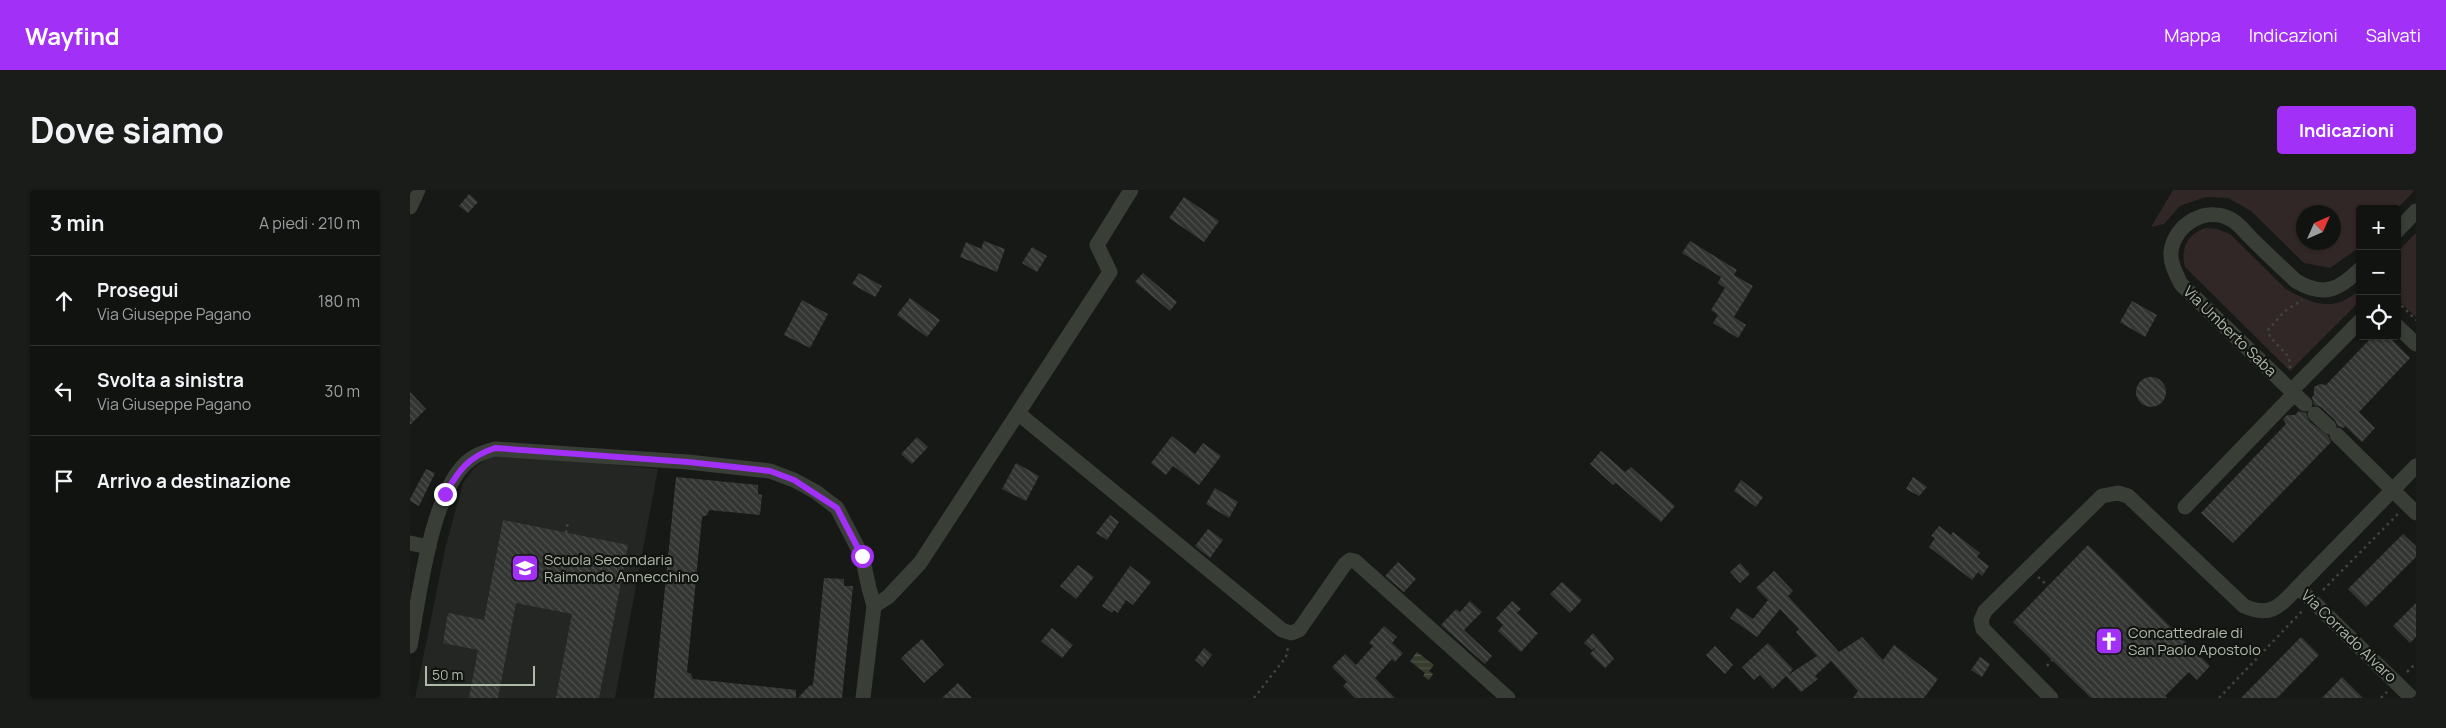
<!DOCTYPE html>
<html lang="it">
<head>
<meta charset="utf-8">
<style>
  :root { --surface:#111311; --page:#1a1c1a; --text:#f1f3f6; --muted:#9c9e9f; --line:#303231; --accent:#a330f7 }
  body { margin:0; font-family:Manrope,sans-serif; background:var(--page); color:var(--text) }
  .controls { position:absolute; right:15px; top:15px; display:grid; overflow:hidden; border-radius:5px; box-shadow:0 1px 4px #0004 }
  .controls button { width:45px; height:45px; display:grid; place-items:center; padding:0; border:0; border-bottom:1px solid var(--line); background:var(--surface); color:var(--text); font:25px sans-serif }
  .compass { position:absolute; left:1886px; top:15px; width:45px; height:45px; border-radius:50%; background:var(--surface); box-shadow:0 1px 4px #0004; rotate:45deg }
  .scale { position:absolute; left:15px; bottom:12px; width:110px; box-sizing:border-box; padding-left:5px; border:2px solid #afb9a8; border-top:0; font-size:14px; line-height:18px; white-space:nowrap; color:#afb9a8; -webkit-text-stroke:4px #121412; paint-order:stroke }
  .stop { position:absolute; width:15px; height:15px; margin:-11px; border:4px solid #a330f7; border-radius:50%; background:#fff }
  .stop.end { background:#a330f7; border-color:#fff; box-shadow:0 1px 5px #0008 }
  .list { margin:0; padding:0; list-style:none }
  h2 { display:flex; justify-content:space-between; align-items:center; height:65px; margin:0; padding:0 20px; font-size:21px }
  h2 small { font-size:16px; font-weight:400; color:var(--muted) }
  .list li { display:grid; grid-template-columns:32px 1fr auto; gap:15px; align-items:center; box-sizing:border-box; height:90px; padding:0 20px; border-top:1px solid var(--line) }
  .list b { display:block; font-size:19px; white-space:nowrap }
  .list p { margin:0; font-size:16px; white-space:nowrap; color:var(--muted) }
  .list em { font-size:16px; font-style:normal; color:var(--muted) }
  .icon { flex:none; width:28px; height:28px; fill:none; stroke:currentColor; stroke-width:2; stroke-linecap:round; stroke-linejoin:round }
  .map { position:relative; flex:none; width:2006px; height:508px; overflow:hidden; border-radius:5px }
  header { display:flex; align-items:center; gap:30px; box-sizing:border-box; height:70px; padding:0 25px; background:var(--accent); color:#fff }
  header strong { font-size:24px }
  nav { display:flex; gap:28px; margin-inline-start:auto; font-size:18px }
  .intro { display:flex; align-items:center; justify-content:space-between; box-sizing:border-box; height:120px; padding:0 30px }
  h1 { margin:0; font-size:35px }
  .button { padding:12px 22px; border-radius:5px; background:var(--accent); color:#fff; font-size:18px; font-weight:700 }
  main { display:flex; gap:30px; padding:0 30px }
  aside { flex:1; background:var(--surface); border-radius:5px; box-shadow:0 1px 4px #0004 }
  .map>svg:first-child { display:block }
  .built { fill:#232623 }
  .green { fill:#312726; fill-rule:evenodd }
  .water { fill:url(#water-rules) }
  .building { fill:url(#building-back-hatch) }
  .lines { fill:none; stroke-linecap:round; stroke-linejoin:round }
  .path { stroke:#40453d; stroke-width:2.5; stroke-dasharray:2.5 4; stroke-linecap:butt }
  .minor { stroke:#393e37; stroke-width:15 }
  .route { stroke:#a330f7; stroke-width:6 }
  .labels { text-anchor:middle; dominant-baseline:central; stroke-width:4.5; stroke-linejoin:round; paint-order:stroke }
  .street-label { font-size:15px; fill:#afb9a8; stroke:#121412 }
  .poi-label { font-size:15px; fill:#afb9a8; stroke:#121412; text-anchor:start }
</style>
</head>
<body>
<header>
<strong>Wayfind</strong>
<nav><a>Mappa</a><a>Indicazioni</a><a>Salvati</a></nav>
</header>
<div class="intro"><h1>Dove siamo</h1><a class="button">Indicazioni</a></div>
<main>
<aside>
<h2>3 min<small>A piedi · 210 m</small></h2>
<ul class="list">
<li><svg class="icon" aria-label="ahead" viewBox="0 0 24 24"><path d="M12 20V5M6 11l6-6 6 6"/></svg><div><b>Prosegui</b><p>Via Giuseppe Pagano</p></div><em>180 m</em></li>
<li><svg class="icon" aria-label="left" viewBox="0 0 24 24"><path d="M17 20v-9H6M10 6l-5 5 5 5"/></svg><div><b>Svolta a sinistra</b><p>Via Giuseppe Pagano</p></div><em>30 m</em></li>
<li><svg class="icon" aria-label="arrive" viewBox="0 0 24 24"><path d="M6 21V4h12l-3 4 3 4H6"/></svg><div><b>Arrivo a destinazione</b></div></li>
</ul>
</aside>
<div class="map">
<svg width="2006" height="508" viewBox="0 0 2006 508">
  <defs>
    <pattern id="water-rules" width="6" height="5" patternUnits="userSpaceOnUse" patternTransform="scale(1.25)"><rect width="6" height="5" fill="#373d2c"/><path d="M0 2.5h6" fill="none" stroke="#515748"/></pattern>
    <pattern id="building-back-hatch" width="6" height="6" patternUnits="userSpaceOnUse" patternTransform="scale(1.25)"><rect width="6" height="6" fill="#323532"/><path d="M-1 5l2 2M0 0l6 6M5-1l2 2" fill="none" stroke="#4d504d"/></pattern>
  </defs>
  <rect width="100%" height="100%" fill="#171917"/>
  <polygon class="built" points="84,264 248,279 205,508 5,508 35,359 53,293 64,278"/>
  <g class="green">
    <path d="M1763,0H2005L1987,19H1950V57L1920,78L1894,73L1841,21L1818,8L1796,7L1770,16L1754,34L1741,37ZM1924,22V52H1894V22Z"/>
    <path d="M1796,38L1807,39L1820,44L1876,99C1904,115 1925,123 1950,99V111L1880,181L1775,77C1770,58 1778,43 1796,38Z"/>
    <polygon points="2006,43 2006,127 1987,109 1987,62"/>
  </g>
  <polygon class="water" points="1007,462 1024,475 1019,481 1023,484 1019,490 1013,486 1015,483 1000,471"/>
  <g class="building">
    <polygon points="59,4 68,12 58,23 49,16"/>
    <polygon points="774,7 809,31 794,52 759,28"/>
    <polygon points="574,51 595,59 587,82 550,67 556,52 571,59"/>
    <polygon points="1280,51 1327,80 1324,85 1343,96 1324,127 1336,135 1328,148 1303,133 1308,125 1301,120 1315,98 1308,93 1311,87 1272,63"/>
    <polygon points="622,57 637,66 627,82 612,73"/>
    <polygon points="449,83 472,96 465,107 442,94"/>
    <polygon points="733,83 767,112 760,121 725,92"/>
    <polygon points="500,108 530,130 517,147 487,125"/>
    <polygon points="392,110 418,124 400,158 374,145"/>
    <polygon points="1722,111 1747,125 1735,147 1710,132"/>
    <polygon points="1963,146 1978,146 2000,168 1949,222 1965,238 1952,252 1935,236 1934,238 1928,236 1925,230 1911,217 1904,215 1902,207 1904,205 1904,197 1910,194 1916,195"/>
    <circle cx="1741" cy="202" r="15"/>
    <polygon points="0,202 16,219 0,235"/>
    <polygon points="1889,221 1896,223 1899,231 1918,246 1921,252 1823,353 1791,323 1876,234 1873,229 1877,225 1885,225"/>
    <polygon points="762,246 785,264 793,253 811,266 789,295 763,276 756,285 741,273"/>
    <polygon points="507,247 518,257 502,274 491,264"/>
    <polygon points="1191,261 1215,282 1221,277 1265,316 1251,332 1206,293 1203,295 1180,274"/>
    <polygon points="606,273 629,286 616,311 592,299"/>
    <polygon points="16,279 25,283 9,316 0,311 0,309"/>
    <polygon points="266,287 348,295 348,304 352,305 350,325 299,320 297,325 292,327 277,482 281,484 283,489 386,500 386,508 244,508"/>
    <polygon points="1503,287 1517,297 1509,306 1496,299"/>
    <polygon points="1331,290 1353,307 1346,317 1324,301"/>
    <polygon points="805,298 828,312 819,328 796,314"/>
    <polygon points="700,325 709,332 697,350 686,343"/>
    <polygon points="93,330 218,355 189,508 146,508 162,424 106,413 88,508 59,508 68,460 33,453 38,423 74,430"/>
    <polygon points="1529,336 1541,345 1543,342 1570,363 1567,367 1579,376 1572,386 1568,382 1562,390 1519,357 1525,348 1521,346"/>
    <polygon points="798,339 813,350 800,368 785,356"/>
    <polygon points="1993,344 2006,356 2006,367 1956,417 1938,399"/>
    <polygon points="1678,355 1800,476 1787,490 1779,482 1753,508 1681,508 1603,432"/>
    <polygon points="988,372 1006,389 994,402 975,386"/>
    <polygon points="1330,373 1340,384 1330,393 1320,382"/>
    <polygon points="668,375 684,387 666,409 650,396"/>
    <polygon points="720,376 741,392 723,415 716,410 708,423 704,420 702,423 692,416"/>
    <polygon points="1364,381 1383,401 1378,406 1429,462 1452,447 1473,470 1484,455 1528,489 1514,508 1443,508 1448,501 1421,471 1405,486 1408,489 1391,502 1376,486 1363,499 1350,485 1344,490 1332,477 1358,453 1383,479 1378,485 1407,466 1386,442 1389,439 1370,419 1347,447 1320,428 1327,418 1343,429 1358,410 1346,398"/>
    <polygon points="414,388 434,389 434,396 443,396 432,508 388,508 399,496 403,495"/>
    <polygon points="1152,392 1172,410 1160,423 1140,404"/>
    <polygon points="1060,411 1072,422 1054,440 1082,466 1075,474 1031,435 1046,419 1050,422"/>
    <polygon points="1102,411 1111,419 1107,423 1128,443 1111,462 1088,441 1093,435 1086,428"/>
    <polygon points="2006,413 2006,447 2000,453 1983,436"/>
    <polygon points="974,436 987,447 982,453 993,463 985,472 982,469 965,488 985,508 945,508 933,496 937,492 922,477 935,464 946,475 963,456 959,453"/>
    <polygon points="642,438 663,455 652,468 631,451"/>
    <polygon points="1183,443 1204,469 1195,478 1180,464 1188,455 1182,460 1174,453"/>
    <polygon points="1891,447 1909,465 1867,508 1831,508"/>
    <polygon points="512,449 534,475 514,493 491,468"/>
    <polygon points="1305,456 1323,475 1315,484 1296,465"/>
    <polygon points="794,458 802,465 793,477 785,470"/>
    <polygon points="1570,467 1580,474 1572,487 1561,480"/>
    <polygon points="1932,487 1953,508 1912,508"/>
    <polygon points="548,493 562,508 532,508"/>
  </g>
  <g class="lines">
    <g class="path">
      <polyline points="1987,111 2006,130"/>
      <polyline points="1880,178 1879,167 1860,147 1858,140 1875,121 1892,110"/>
      <polyline points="156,343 158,331"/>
      <polyline points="1628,387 1638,396"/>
      <polyline points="1913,400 1988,324"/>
      <polyline points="1637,476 1642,470"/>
      <polyline points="1997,482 2006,473"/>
      <polyline points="1754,507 1756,508"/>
      <polyline points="844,508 876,467 878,457"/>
      <polyline points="1809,508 1893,420"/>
      <polyline points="1971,508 1977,502"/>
    </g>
    <g class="minor">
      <polyline points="0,17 8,0"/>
      <polyline points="1987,41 2006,21"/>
      <polyline points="1987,136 2006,154"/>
      <polyline points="1881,201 1950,131"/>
      <path d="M1895,214L1771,94C1766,84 1760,73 1761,62C1764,34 1797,15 1822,30C1829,34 1835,42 1841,48C1856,63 1871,77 1886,91C1914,108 1930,99 1950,79"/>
      <polyline points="609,224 872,440 881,443 889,440 935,374 940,370 945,371 1098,508"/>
      <polyline points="1905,224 1919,237"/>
      <polyline points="1927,245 2006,323"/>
      <polyline points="1775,317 1884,204"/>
      <polyline points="0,353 19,357"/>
      <polyline points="464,416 478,407 510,373 700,82 687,55 721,0"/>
      <path d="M0,456C9,409 21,297 61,269C68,264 77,261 85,259L278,272L360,281L384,290L406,302L427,318L452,366L459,398L464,416L453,508"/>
      <path d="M1641,508L1573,439L1571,430L1575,421L1692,306L1708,303L1718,306L1834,416C1861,428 1870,416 1888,397"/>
      <polyline points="2002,508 1888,397 2006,276"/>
    </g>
  </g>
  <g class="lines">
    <path class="route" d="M35,304C49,280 58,267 85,258L278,272L360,281L384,290L427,318L452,366"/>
  </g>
  <defs>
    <g id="school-square" transform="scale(1.4375)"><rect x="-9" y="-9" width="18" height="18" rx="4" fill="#a330f7" stroke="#121412"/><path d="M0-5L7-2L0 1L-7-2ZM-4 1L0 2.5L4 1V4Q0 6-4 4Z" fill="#fff"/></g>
    <g id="church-square" transform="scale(1.4375)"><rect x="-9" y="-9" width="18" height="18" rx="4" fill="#a330f7" stroke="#121412"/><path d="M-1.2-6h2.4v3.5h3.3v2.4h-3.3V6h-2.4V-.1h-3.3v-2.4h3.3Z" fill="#fff"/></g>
  </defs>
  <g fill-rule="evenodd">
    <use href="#school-square" x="115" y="378"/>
    <use href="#church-square" x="1699" y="451"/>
  </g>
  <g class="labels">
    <g class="street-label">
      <text transform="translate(1820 141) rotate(44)">Via Umberto Saba</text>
      <text transform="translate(1939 446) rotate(44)">Via Corrado Alvaro</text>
    </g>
    <g class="poi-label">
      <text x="134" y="369">Scuola Secondaria<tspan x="134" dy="17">Raimondo Annecchino</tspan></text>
      <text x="1718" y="442">Concattedrale di<tspan x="1718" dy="17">San Paolo Apostolo</tspan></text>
    </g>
  </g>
</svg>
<div class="controls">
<button>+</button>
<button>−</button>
<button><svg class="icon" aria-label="locate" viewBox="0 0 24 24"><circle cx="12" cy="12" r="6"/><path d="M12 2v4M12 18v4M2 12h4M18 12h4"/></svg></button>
</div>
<svg class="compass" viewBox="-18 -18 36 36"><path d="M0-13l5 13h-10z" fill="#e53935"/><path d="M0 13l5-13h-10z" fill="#9c9e9f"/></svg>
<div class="scale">50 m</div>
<div class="stop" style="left:452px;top:366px"></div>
<div class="stop end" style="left:35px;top:304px"></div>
</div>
</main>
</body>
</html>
